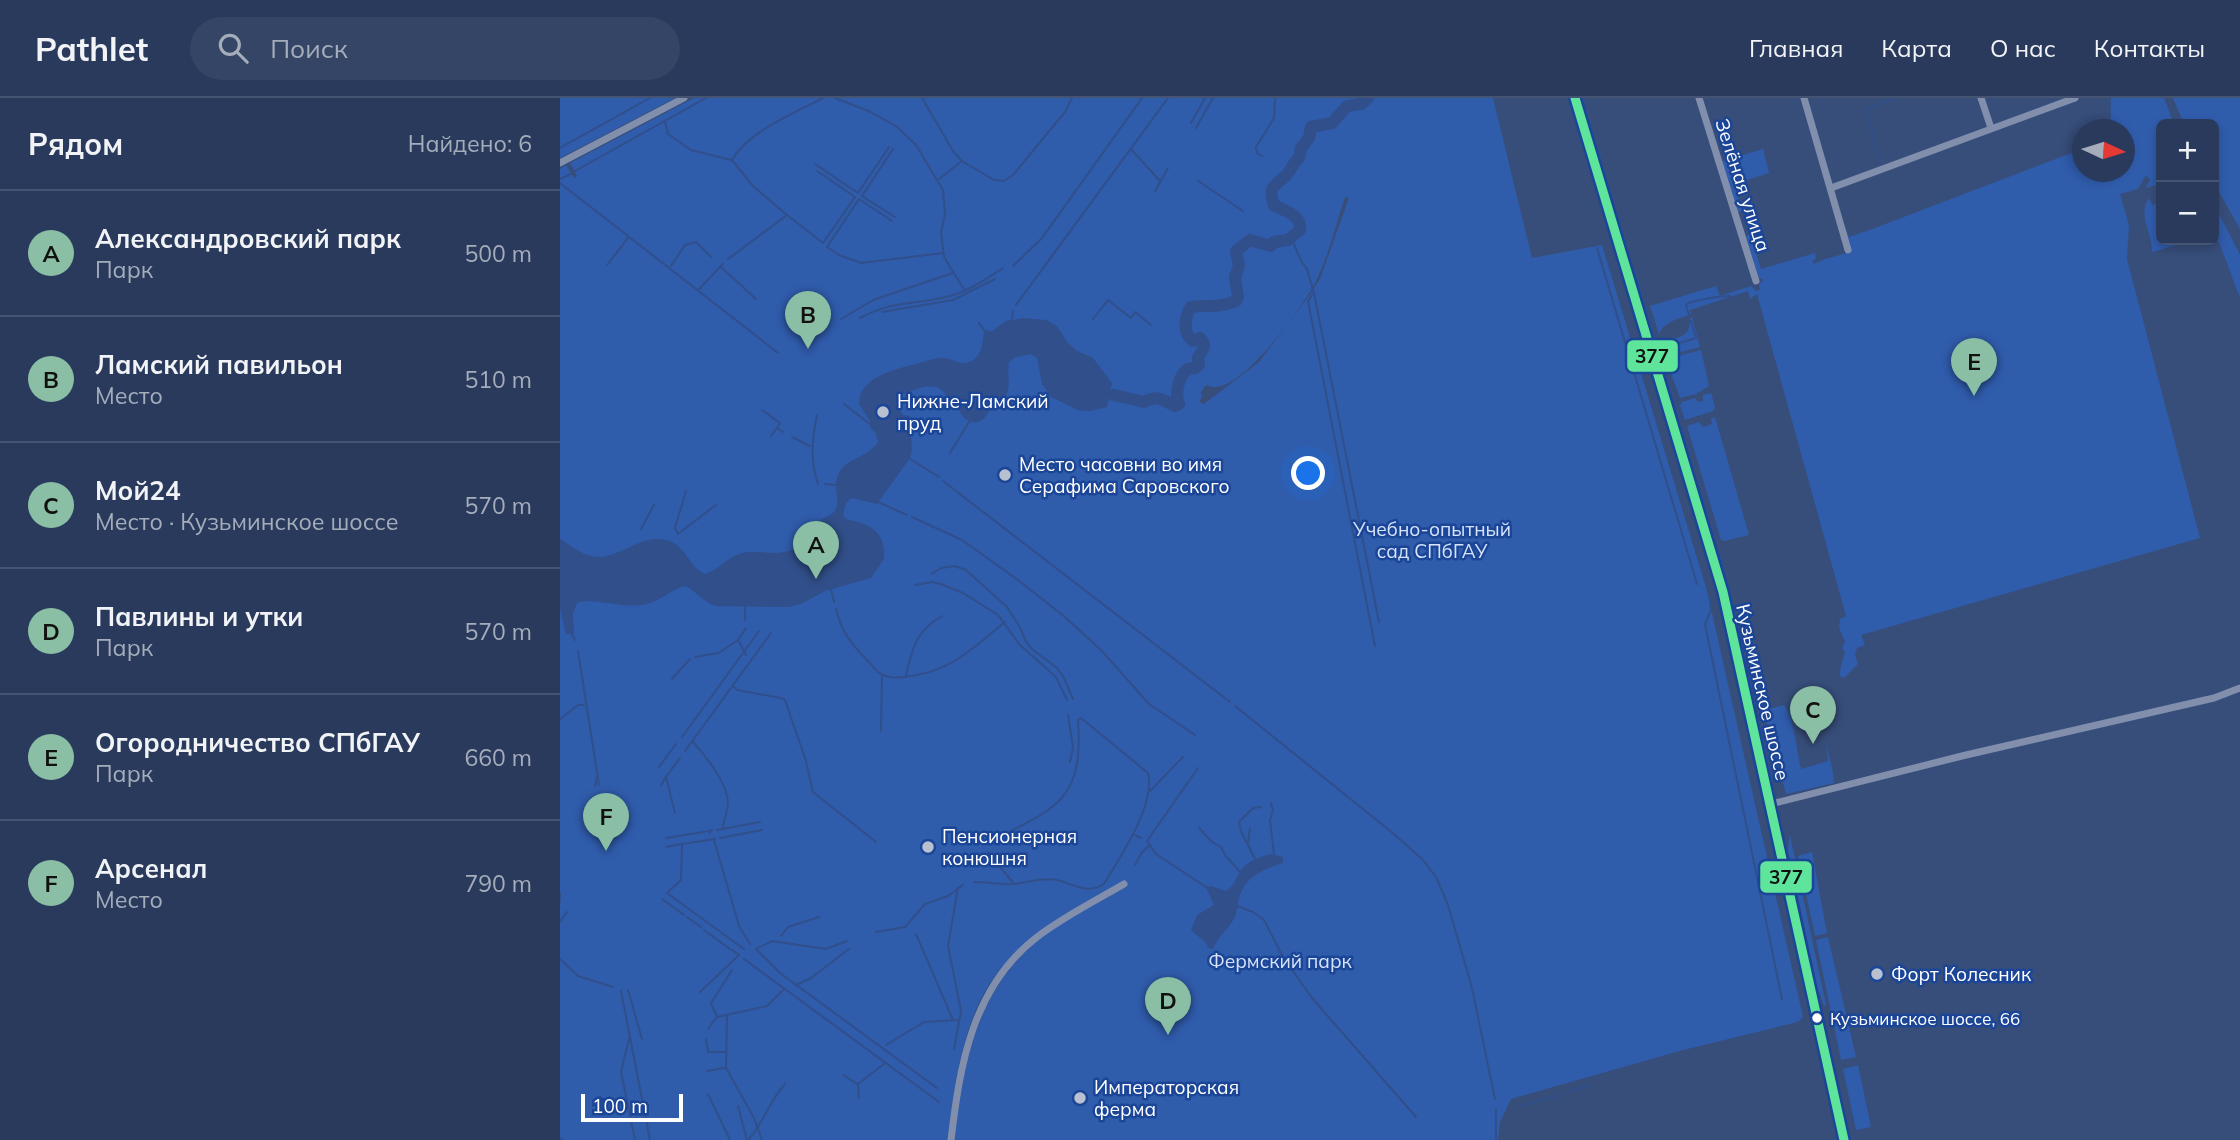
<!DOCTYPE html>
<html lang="ru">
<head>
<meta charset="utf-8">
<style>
  :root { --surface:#293a5c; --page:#354565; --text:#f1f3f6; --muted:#a5adbb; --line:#455472; --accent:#8abfa5 }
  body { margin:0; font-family:Mulish,sans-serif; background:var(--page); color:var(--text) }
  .controls { position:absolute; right:21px; top:21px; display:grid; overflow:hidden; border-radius:10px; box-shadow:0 4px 10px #0003 }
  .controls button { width:63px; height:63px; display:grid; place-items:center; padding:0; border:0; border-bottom:2px solid var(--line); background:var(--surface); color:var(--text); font:35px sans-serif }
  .compass { position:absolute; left:1512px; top:21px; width:63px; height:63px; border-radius:50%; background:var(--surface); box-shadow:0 4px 10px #0003; rotate:94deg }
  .scale { position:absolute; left:21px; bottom:18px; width:102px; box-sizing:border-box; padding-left:7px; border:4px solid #fff; border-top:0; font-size:19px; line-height:24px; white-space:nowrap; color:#fff; -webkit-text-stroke:5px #1b4597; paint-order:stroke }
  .you { position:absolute; left:749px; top:376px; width:24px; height:24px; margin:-18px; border:5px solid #fff; border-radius:50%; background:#1a73e8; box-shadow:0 0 0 10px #1a73e833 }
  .badge { display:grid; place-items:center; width:46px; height:46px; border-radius:50%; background:var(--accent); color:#111; font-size:23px; font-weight:700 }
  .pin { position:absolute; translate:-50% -58px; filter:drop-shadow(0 2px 4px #0008) }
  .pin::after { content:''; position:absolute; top:37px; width:24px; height:21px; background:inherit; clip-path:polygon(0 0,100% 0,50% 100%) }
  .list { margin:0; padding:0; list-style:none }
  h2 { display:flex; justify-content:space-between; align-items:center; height:91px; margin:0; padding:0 28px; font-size:30px }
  h2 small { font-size:23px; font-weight:400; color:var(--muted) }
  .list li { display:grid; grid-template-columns:46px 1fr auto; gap:21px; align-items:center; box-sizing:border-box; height:126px; padding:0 28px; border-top:2px solid var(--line) }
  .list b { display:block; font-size:26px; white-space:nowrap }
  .list p { margin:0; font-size:23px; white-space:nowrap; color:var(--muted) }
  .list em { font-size:23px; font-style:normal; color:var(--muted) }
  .icon { flex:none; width:38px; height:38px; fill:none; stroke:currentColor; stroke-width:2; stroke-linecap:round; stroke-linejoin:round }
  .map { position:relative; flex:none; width:1680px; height:1042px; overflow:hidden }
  header { display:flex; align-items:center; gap:42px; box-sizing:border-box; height:98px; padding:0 35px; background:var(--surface); border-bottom:2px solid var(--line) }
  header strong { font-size:33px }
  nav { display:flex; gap:38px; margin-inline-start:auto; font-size:24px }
  .search { width:490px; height:63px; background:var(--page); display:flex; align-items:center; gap:18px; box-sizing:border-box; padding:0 24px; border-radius:38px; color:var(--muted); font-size:26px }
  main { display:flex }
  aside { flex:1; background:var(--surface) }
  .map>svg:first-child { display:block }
  .green { fill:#305cac; fill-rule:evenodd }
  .water { fill:#314f8a }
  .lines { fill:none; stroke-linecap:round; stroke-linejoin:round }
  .stream { stroke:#314f8a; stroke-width:2 }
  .river { stroke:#314f8a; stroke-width:12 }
  .street { stroke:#818fad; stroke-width:7 }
  .secondary { stroke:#7c8aa9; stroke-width:10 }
  .bus-1-casing { stroke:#1b4597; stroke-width:14 }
  .bus-1 { stroke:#5ee59b; stroke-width:9 }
  .poi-dot { fill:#b9c1d1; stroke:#1b4597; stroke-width:2.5 }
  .bus-dot { fill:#fff; stroke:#1b4597; stroke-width:2.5 }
  .labels { text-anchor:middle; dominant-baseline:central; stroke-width:5; stroke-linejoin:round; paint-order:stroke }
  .bus-label { font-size:17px; fill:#fff; stroke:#1b4597; text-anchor:start }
  .street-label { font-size:19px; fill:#fff; stroke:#1b4597 }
  .poi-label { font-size:19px; fill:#fff; stroke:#1b4597; text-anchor:start }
  .park-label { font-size:19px; fill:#d6e3fb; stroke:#1b4597 }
  .line-badge { stroke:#1b4597; stroke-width:2.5 }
  .pale-badge-label { font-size:19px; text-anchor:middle; font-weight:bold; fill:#111 }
</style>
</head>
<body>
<header>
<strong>Pathlet</strong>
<div class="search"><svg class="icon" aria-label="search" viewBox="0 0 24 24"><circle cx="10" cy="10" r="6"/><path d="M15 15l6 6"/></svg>Поиск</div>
<nav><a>Главная</a><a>Карта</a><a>О нас</a><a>Контакты</a></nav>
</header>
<main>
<aside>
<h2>Рядом<small>Найдено: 6</small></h2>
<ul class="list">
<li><span class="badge">A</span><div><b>Александровский парк</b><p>Парк</p></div><em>500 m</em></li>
<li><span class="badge">B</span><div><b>Ламский павильон</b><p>Место</p></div><em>510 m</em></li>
<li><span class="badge">C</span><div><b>Мой24</b><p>Место · Кузьминское шоссе</p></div><em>570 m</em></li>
<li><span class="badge">D</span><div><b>Павлины и утки</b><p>Парк</p></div><em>570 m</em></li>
<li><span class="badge">E</span><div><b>Огородничество СПбГАУ</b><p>Парк</p></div><em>660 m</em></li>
<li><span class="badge">F</span><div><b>Арсенал</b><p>Место</p></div><em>790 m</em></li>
</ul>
</aside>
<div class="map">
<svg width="1680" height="1042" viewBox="0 0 1680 1042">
  <rect width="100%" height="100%" fill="#374e7b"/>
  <g class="green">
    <polygon points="0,0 115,0 0,60"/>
    <path d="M134,0H933L972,160L1042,147L1147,493L1243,919L1238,924L1123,952L951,1001L940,1024L938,1042H394C405,962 415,894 481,840C501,823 528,811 550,798L548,792C527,806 506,820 486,834C476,841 464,847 455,855C404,903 396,976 388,1042H0V71L6,67L14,80L17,78L10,65ZM785,99L789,100L760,181L749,198L699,264L644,306L639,304L642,299L641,294L646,287C651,289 656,290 661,288C690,281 744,208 757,181C769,156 776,126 785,99Z"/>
    <path d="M1549,0H1604L1614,26H1601V85L1586,90L1590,82L1586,77L1578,91L1560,96L1569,127L1567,161L1640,440L1301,537L1305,547L1297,550L1295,557L1298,566L1284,580L1280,578C1280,568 1283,564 1285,554L1282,550L1285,544L1279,530L1280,521L1286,518L1197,196L1190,201L1188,193L1130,212L1131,216C1119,221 1105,223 1099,236L1090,208L1156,188L1160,198L1191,188L1196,193L1200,192L1199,186L1204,182L1199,180L1186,139L1190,135L1201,171L1255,155L1256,161L1252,163L1254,166L1262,162L1290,154L1285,133H1287L1289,139L1315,130L1522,51V74H1564V32L1549,31Z"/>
    <polygon points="1613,0 1680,0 1680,131 1654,85 1654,26 1624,26"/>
    <polygon points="1203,51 1209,75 1174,86 1183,113 1178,114 1160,64"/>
    <path d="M1589,100L1592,107L1601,104V142H1635L1592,154C1593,136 1577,117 1589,100Z"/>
    <polygon points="1654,106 1680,157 1680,200 1656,136 1654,136"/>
    <path d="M1132,219L1140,249L1106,258L1101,245C1117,239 1131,240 1130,221Z"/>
    <polygon points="1141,252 1149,288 1136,296 1120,300 1106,261"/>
    <polygon points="1151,295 1155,309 1153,313 1125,322 1120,307 1122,304 1135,300 1138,304 1143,303 1143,297"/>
    <polygon points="1155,319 1189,437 1164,443 1161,442 1127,328 1139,324 1143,329 1152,326 1151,321"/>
    <path d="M1224,607C1234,620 1237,654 1241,671L1268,663L1266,647L1272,669L1274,685L1226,696L1204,615L1206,612Z"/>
    <polygon points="1230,737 1266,907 1264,908 1257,888 1228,752"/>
    <polygon points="1252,754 1267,835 1255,838 1238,758"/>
    <polygon points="1268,839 1296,959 1281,962 1256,842"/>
    <polygon points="1298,967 1311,1029 1296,1032 1283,971"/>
  </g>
  <g class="water">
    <path d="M463,220L486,222L497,228L507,244L517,253L533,260L552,285L547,309L530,313L518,312L491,299L482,286L477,260L471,256L456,259L449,264C447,273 450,282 448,292C446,302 437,306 430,312C427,315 426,319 423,321C410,332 399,315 395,304L389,303C378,277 357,292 338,298L336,306C346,321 356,342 350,360L317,406L291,400L286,405L283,416L286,421C310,426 326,433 324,461L311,480L265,493L241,506L229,509L156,508C145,505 136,494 126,488C112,490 101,504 82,507C62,510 31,499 17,505L13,515L14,536H6L0,511V441C9,446 18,454 28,457C54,467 78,435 106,442C127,447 128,469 145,476C159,472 167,459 182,455C193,452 203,455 215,455C226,455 242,450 249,441C252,436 253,431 256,426C261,420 269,419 274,414C283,403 270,390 280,373C289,359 309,359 318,344L316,336L310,329V323L299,306C299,280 331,273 351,267C362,265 371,260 383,260C392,260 399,268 409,264C423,259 423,243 424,232L432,233L446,223Z"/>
    <path d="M710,756L723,759V765C705,771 687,777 680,797C677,804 678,812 675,819C669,831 658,838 653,851L648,850L646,845L631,832L637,817L654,807L646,789L651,788L666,793C675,787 675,782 680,774C685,764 699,759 710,756Z"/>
  </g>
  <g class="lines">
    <g class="stream">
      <polyline points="275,0 311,14 337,29 356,47 383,92 385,117 381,134 384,159 405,193"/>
      <polyline points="362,0 393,53 402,63 379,81"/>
      <polyline points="1023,0 1028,17"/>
      <polyline points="1251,10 1252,12"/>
      <polyline points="1029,22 1041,60"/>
      <polyline points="105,24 108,36 131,52 171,62"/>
      <polyline points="631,25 645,0"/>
      <polyline points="636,30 653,0"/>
      <polyline points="1550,32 1550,0"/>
      <polyline points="0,50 90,0"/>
      <polyline points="333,51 302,98 335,119"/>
      <polyline points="571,51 600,83"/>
      <polyline points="702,58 697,55 696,49 714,20 715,0"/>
      <polyline points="402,63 434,82 444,83 453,77 505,14 512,0"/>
      <polyline points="1320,65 1306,12 1333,0"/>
      <polyline points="255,66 298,95 329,49"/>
      <polyline points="1043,68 1054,106"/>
      <polyline points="15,73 146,0"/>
      <polyline points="0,81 11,76"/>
      <polyline points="638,83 683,113"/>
      <polyline points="0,85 218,255"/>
      <polyline points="595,93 608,70"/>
      <polyline points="1057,114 1061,127"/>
      <path d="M227,117L193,88L172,62C187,34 235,15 263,0"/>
      <polyline points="332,123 299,101 267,149 279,157 301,165 383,155"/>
      <polyline points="1062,133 1067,149"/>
      <polyline points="731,139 741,163 747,171 754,195 819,524"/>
      <polyline points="1037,150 1137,486"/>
      <polyline points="1069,154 1070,157"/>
      <polyline points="168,161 227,117 263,145 295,99 257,73"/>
      <polyline points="1072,164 1073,167"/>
      <polyline points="47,167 68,140"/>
      <polyline points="111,168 125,147 136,144 151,159"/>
      <polyline points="453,168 482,140 582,0"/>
      <polyline points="161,169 196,201"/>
      <polyline points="1075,172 1082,197"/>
      <polyline points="139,191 163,166"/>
      <polyline points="753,196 748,203 815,548"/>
      <polyline points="1084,202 1095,240"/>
      <polyline points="456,207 608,0"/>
      <polyline points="322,214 393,202 435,181"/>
      <path d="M1129,217L1126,208L1128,205C1143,201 1158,198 1170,198"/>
      <path d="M300,220C333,202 356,207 390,198C409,193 426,181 443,170"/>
      <polyline points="281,221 313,202 393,175"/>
      <polyline points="452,221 453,213"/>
      <polyline points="533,221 548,202 571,220 575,214 591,227"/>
      <polyline points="419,225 424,232"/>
      <polyline points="1097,245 1101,258"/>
      <polyline points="1110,248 1136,240 1131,223"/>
      <polyline points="1102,263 1114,302"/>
      <polyline points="284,306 310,326"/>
      <polyline points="1116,307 1121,323"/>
      <polyline points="202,312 220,325 217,330 223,334"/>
      <path d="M257,317C252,341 250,362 258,386"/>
      <polyline points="343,318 349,319"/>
      <polyline points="1123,330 1131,359"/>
      <polyline points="211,338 216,331"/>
      <polyline points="232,339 250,348"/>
      <polyline points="390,355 409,324"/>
      <polyline points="350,361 379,379"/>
      <polyline points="1133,364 1134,370"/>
      <polyline points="1138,382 1140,387"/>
      <polyline points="383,383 670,604"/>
      <polyline points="265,386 275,387"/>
      <polyline points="1141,392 1149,420"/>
      <polyline points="126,393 115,430 118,436 156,407"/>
      <polyline points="318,404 347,417"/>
      <polyline points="352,419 402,442 458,482 505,519 542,553 589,606 635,637"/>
      <polyline points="1151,425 1156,443"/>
      <polyline points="81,431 94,407"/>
      <polyline points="1159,452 1166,479"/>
      <polyline points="372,476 381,470 395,468 406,472 447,509 461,531 465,542 472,551 497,570 504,580 513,601"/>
      <polyline points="355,487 372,484 381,486 403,495 438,517 460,547 496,579 507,602"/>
      <polyline points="1168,487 1169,492"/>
      <polyline points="271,491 274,504"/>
      <polyline points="1171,500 1195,604"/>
      <polyline points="1150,501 1151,512 1145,526 1222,901"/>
      <path d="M276,511C284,543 297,550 318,574C326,580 334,580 344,579C389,575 412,551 445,524"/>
      <polyline points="185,522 185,508"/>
      <polyline points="186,530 178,542 186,557"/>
      <polyline points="12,537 15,542"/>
      <polyline points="18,553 39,687"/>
      <polyline points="135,559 159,555 178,542"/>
      <path d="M346,577C353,549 355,534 382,518"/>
      <polyline points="112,581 130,561"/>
      <polyline points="173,588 177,592 221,600 225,602 246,663 253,694 316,744"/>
      <polyline points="675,608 834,736 862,761 876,779 888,807 912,890 935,1001"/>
      <polyline points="1197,614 1213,685"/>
      <polyline points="508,617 513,649 510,664"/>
      <polyline points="0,621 18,607 24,607"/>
      <polyline points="321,633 322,578"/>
      <polyline points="122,639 199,533"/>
      <path d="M132,643C145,657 167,684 168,704C168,713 164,722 162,731"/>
      <polyline points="125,653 211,535"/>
      <polyline points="99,669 116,646"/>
      <polyline points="638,670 587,743 596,756 646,789"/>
      <polyline points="101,687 106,679"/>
      <polyline points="35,688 37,679"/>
      <polyline points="590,693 623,659"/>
      <polyline points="711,705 713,712 710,722 714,756"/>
      <polyline points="115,715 106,679 120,660"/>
      <polyline points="639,730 652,744 661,749 665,757 680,774"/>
      <polyline points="157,732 200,724"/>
      <polyline points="150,735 149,733 152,732"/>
      <polyline points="575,737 581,740"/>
      <polyline points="106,740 149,733"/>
      <polyline points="160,740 202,732"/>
      <polyline points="155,741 122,746 121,782 107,795 184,851"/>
      <polyline points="154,742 179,828 190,846"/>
      <polyline points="688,746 690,730"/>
      <polyline points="106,749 122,746"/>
      <polyline points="428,754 454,786"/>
      <polyline points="695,761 681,733 679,724 693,710 701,709"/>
      <polyline points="575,767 582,754 589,748"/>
      <path d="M414,784C427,784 440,787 453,786C467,785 483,779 497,782C514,786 527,797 544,786C560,759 596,707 588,675L521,620L518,622C524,707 493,710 428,745"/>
      <polyline points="0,795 0,804"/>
      <polyline points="102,801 124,817"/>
      <polyline points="677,808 693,814 704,822 723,859 752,900 856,1019"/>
      <polyline points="127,819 141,829"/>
      <polyline points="0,824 7,814"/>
      <polyline points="144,832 170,851"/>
      <polyline points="316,834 345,829 365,806 388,798 403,787"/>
      <polyline points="356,836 393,922"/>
      <polyline points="221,838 228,829 259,819"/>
      <polyline points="287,843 266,851 212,843 196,851 220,875 377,990"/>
      <polyline points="0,861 18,878 53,889"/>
      <polyline points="184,861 379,1004"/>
      <polyline points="172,872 151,905 157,919 207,908 223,892"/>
      <polyline points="236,887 251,880 289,851"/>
      <polyline points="68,892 82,941"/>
      <polyline points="61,893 90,1042"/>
      <polyline points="140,894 179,857 172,852"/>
      <polyline points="167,917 166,970 194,1020 202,1042"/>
      <polyline points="148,931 156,920"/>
      <polyline points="69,941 61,974 75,1042"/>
      <polyline points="146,941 148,954 166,954"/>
      <polyline points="326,947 364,924 399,922"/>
      <polyline points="394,951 401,913 388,848 398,789"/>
      <polyline points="147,973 165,970"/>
      <polyline points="283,977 297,986"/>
      <polyline points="1010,993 1031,987"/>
      <polyline points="148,996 170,1042"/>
      <polyline points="299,1000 298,986 325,965"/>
      <polyline points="178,1008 187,1042"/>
      <polyline points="959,1008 999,997"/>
      <polyline points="1274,1039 1275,1042"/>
      <polyline points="1,1042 2,1040"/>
      <path d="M188,1042C204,1025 209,1003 225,986"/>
      <polyline points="936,1042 936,1011"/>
    </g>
    <path class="river" d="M554,297L584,304C599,297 601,301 615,308L619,306C615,297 618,277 628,271L635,270L639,267L638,260C642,251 648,249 640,240L633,243C623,236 624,219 631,209C649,206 656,211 676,203L678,199L675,179L679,168L676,153L690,142L711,148L714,144L728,142L740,132C741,116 726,114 714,107C706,85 719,88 729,74C733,68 733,65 739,60L741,50L749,40L751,29L772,25L787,8L801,6L808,0"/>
    <g class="street">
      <polyline points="1139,0 1196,183"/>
      <polyline points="1244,0 1288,152"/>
      <polyline points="1421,0 1431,30"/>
      <polyline points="0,65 124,0"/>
      <polyline points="1271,90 1515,0"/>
      <polyline points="1211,706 1406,657 1654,600 1680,590"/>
      <path d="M391,1042C400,967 412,889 477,839C503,819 535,803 564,786"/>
    </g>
    <polyline class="secondary" points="1015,0 1163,494 1218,736 1284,1042"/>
    <g class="bus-1-casing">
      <polyline id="bus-1" points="1015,0 1163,494 1284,1042"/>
    </g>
    <use href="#bus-1" class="bus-1"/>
  </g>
  <g class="poi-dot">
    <circle cx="323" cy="314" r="7"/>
    <circle cx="445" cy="377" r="7"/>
    <circle cx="368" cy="749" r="7"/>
    <circle cx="1317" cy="876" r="7"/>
    <circle cx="520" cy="1000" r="7"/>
  </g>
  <circle class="bus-dot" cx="1257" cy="920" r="6"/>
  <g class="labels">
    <g class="bus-label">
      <text x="1270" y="920">Кузьминское шоссе, 66</text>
    </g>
    <g class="street-label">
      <text transform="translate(1183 87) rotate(72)">Зелёная улица</text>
      <text transform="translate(1203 594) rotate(77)">Кузьминское шоссе</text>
    </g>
    <g class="poi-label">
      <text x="337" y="303">Нижне-Ламский<tspan x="337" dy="22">пруд</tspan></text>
      <text x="459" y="366">Место часовни во имя<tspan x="459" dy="22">Серафима Саровского</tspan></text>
      <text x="382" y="738">Пенсионерная<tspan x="382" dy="22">конюшня</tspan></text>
      <text x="1331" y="876">Форт Колесник</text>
      <text x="534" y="989">Императорская<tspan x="534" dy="22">ферма</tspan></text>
    </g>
    <g class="park-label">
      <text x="872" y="431">Учебно-опытный<tspan x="872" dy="22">сад СПбГАУ</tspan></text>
      <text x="720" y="863">Фермский парк</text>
    </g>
  </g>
  <g class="line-badge">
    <rect x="1066" y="241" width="53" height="34" rx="7" fill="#5ee59b"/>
    <rect x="1199" y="762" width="54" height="34" rx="7" fill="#5ee59b"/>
  </g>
  <g class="pale-badge-label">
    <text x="1092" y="265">377</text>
    <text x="1226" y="786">377</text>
  </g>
</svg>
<div class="controls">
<button>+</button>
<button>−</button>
</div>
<svg class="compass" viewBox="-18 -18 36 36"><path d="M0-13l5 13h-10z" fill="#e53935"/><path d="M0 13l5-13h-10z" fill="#a5adbb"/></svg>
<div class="scale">100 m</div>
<div class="you"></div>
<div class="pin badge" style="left:256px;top:481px">A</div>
<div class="pin badge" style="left:248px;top:251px">B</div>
<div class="pin badge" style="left:1253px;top:646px">C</div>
<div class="pin badge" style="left:608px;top:937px">D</div>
<div class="pin badge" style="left:1414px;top:298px">E</div>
<div class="pin badge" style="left:46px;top:753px">F</div>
</div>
</main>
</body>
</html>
